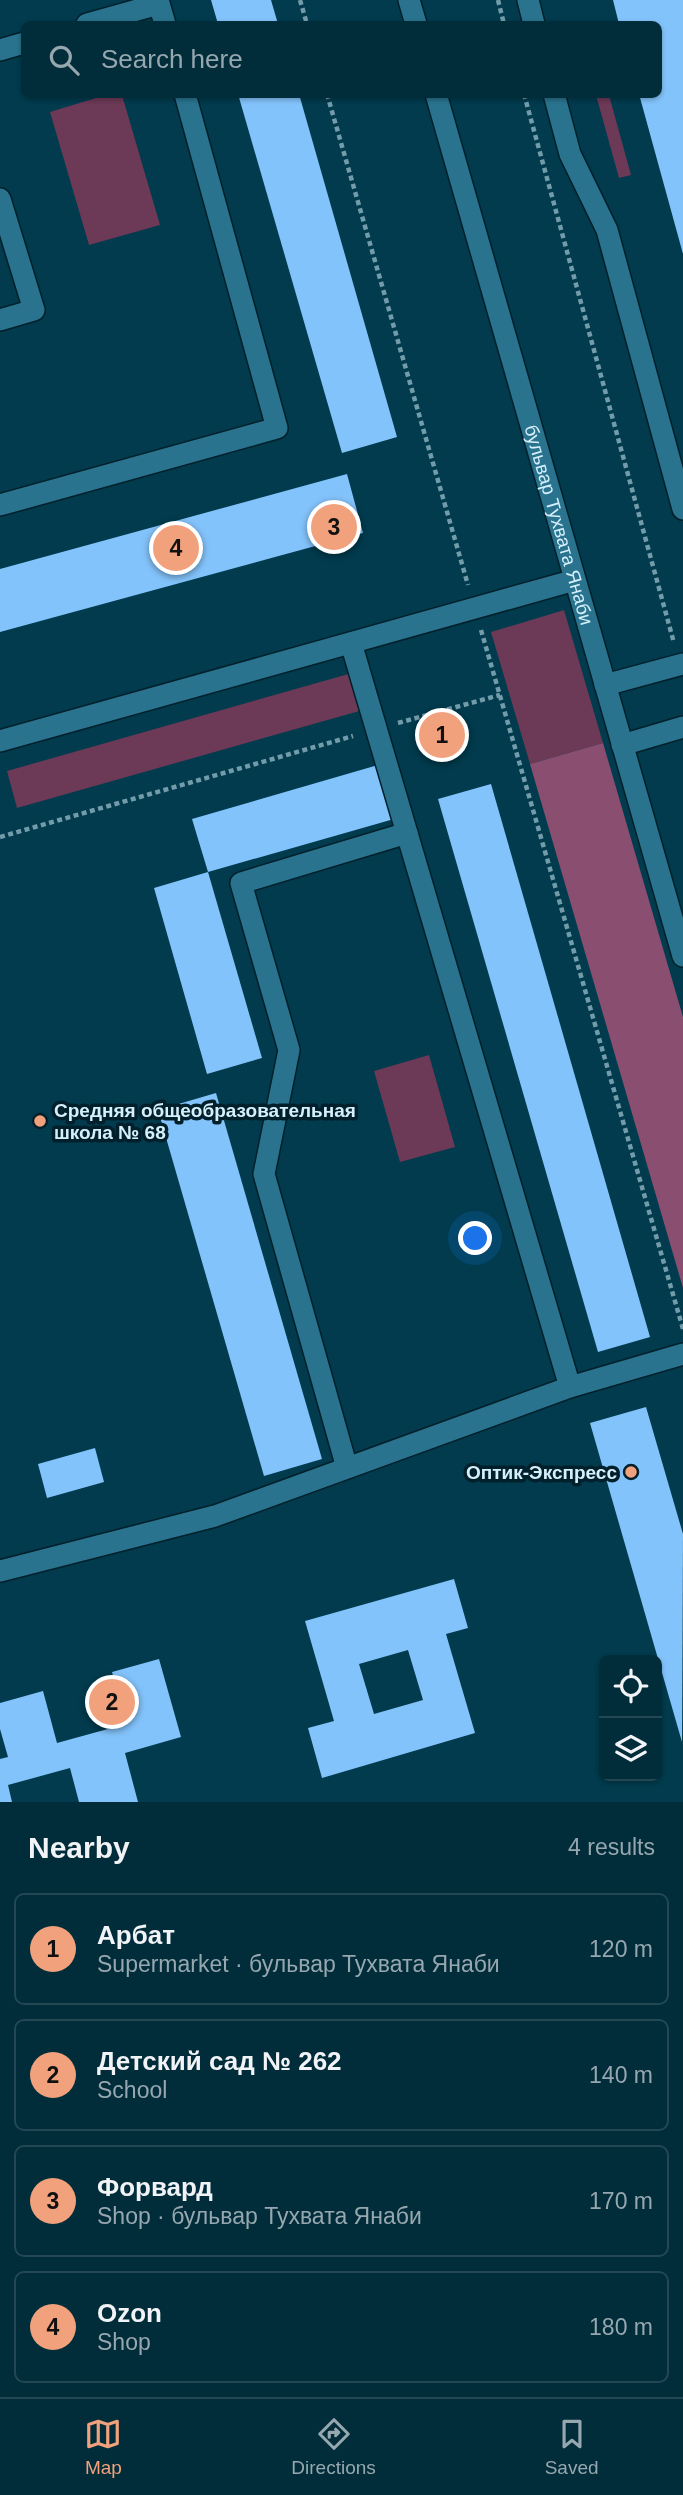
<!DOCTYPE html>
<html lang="en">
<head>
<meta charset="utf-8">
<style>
  :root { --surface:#012c3a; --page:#0f3845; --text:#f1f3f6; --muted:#96a7af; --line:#234854; --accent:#f1a17b }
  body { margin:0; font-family:Helvetica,sans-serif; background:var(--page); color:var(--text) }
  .controls { position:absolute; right:21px; bottom:21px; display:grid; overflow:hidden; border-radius:10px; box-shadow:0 2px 5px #0004 }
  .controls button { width:63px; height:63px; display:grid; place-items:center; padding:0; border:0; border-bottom:2px solid var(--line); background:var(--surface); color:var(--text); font:35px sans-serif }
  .you { position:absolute; left:476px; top:1239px; width:24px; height:24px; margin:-18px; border:5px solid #fff; border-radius:50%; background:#1a73e8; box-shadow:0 0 0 10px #1a73e833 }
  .badge { display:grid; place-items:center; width:46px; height:46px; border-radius:50%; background:var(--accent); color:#111; font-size:23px; font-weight:700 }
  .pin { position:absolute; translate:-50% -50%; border:4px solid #fff; box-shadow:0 2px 7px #0006 }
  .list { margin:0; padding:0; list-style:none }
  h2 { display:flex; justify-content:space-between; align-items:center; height:91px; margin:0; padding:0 28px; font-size:30px }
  h2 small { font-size:23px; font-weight:400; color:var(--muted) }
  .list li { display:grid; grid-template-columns:46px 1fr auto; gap:21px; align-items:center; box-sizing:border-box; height:112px; margin:0 14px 14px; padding:0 14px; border:2px solid var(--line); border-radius:10px }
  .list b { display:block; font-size:26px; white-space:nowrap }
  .list p { margin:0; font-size:23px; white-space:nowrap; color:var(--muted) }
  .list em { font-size:23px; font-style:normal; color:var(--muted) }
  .icon { flex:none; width:38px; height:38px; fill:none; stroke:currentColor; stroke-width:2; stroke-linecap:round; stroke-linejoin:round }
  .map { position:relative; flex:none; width:683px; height:1802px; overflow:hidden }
  .search { position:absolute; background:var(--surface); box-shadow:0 2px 5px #0004; left:21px; right:21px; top:21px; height:77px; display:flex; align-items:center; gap:18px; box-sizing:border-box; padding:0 24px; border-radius:10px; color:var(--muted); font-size:26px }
  .sheet { height:595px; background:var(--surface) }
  nav { display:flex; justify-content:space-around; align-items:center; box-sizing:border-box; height:98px; border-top:2px solid var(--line); background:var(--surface); font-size:19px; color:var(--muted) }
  nav a { display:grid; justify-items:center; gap:4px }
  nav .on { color:var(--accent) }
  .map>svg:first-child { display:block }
  .green { fill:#6c3956 }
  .forest { fill:#8a4f70 }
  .building { fill:#83c3fb; fill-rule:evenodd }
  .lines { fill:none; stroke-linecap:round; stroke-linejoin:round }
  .minor-casing { stroke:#02202b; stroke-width:24 }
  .path { stroke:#739caa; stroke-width:4.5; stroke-dasharray:5 3.5; stroke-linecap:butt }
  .minor { stroke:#29738e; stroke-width:21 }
  .poi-dot { fill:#f1a17b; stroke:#02202b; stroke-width:2.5 }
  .labels { text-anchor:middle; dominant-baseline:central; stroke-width:7; stroke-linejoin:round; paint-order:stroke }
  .street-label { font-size:19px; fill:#d6f0fb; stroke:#02202b }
  .poi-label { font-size:19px; font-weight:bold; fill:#d6f0fb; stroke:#02202b; text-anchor:start }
</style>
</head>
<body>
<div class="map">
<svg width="683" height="1802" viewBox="0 0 683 1802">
  <rect width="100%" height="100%" fill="#013b4d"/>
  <g class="green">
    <polygon points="109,94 122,95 160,225 89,245 50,112"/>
    <polygon points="596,95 609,95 631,175 619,178"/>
    <polygon points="564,610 603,743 530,764 491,632"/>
    <polygon points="352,673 363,710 17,808 7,771"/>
    <polygon points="429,1055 455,1147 400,1162 374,1071"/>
  </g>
  <polygon class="forest" points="603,743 683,1017 683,1288 530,764"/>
  <g class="building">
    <polygon points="211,0 271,0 278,24 218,24"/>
    <polygon points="613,0 683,0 683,254 639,94 658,94 658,24 619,24"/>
    <polygon points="238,94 299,94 397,437 342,453"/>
    <polygon points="347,474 363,533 0,632 0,569"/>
    <polygon points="458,715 465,740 424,752 417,727"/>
    <polygon points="378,765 394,819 208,872 192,819"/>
    <polygon points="491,784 650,1337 598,1352 438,799"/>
    <polygon points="208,872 262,1058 207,1074 154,888"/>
    <polygon points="216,1093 322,1459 264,1476 158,1110"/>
    <polygon points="646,1407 683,1534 682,1742 590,1423"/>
    <polygon points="95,1448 104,1482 47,1498 38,1464"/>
    <path d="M454,1579L468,1628L446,1634L475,1733L322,1778L308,1728L334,1721L305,1621ZM408,1650L423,1700L374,1714L359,1664Z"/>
    <polygon points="159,1659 181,1737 125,1753 138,1802 79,1802 70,1768 8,1785 12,1802 0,1802 0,1759 8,1757 0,1729 0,1703 43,1691 57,1743 126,1724 112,1672"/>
  </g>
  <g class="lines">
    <g class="minor-casing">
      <g id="minor">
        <polyline points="158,0 165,24"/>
        <polyline points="409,0 416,24"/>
        <polyline points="528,0 534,24"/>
        <polyline points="87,24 159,4"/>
        <polyline points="0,50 24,43"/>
        <path id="s1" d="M436,94L683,956"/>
        <polyline points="554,94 570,154 607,230 683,509"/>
        <polyline points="0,199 34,310 0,320"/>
        <polyline points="0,505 277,428 185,94"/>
        <polyline points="351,643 570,1387"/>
        <polyline points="605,685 683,664"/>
        <polyline points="0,741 575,580"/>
        <polyline points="622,745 683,727"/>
        <polyline points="347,1468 264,1174 289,1050 241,883 407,833"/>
        <polyline points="0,1571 215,1516 570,1387 683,1354"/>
      </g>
    </g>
    <g class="path">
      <polyline points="300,0 307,24"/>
      <polyline points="498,0 504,24"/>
      <polyline points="327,94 468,585"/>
      <polyline points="524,94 674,643"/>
      <polyline points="481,630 683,1329"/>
      <polyline points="398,723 500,695"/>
      <polyline points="0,837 353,736"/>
    </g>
    <use href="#minor" class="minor"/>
  </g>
  <g class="poi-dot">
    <circle cx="40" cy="1121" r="7"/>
    <circle cx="631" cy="1472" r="7"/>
  </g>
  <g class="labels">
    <g class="street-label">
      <text stroke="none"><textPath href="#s1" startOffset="448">бульвар Тухвата Янаби</textPath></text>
    </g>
    <g class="poi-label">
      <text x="54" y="1110">Средняя общеобразовательная<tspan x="54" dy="22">школа № 68</tspan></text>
      <text x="617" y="1472" text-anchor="end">Оптик-Экспресс</text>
    </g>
  </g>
</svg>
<div class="controls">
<button><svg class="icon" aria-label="locate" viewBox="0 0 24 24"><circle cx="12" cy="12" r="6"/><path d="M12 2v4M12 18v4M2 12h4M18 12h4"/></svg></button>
<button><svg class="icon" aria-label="layers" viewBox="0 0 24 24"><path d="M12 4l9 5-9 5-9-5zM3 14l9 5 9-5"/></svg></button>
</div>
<div class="you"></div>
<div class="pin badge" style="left:442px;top:735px">1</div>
<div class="pin badge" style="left:112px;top:1702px">2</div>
<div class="pin badge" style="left:334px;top:527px">3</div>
<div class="pin badge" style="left:176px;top:548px">4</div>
<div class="search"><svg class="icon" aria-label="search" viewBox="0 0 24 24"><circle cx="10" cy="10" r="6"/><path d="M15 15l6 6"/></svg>Search here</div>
</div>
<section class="sheet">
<h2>Nearby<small>4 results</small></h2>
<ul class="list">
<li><span class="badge">1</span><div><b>Арбат</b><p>Supermarket · бульвар Тухвата Янаби</p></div><em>120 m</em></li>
<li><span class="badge">2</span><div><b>Детский сад № 262</b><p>School</p></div><em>140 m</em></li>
<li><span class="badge">3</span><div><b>Форвард</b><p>Shop · бульвар Тухвата Янаби</p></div><em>170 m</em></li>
<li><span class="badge">4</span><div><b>Ozon</b><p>Shop</p></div><em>180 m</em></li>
</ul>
</section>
<nav>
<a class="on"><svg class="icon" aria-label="map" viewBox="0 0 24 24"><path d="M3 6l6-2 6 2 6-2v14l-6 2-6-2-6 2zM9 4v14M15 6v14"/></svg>Map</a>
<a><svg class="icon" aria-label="directions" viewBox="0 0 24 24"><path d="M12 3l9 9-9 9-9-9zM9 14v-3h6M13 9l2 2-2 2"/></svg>Directions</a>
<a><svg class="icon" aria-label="saved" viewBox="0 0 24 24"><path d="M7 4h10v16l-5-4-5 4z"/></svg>Saved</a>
</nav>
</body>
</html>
